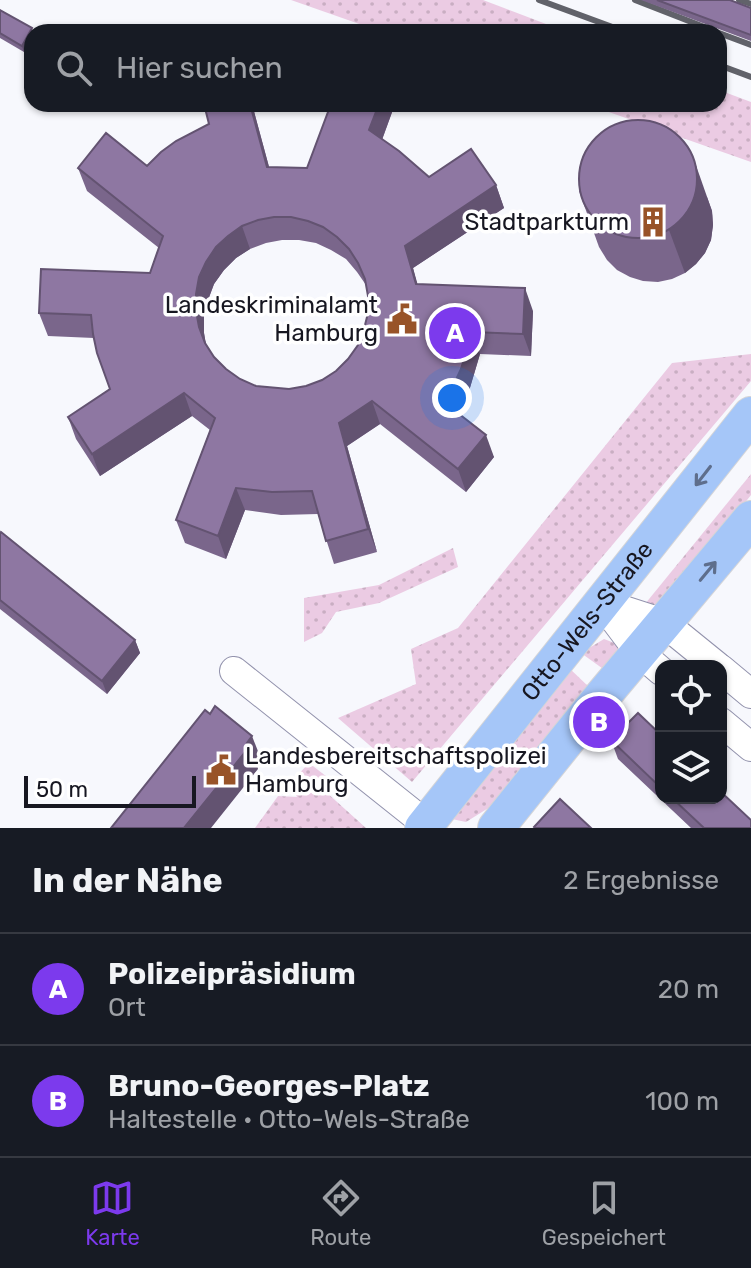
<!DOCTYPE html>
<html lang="de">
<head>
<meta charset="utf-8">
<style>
  :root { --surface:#171b24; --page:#20242c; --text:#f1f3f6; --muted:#9ea1a6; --line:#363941; --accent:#7c3aed }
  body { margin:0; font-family:Rubik,sans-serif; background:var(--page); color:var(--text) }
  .controls { position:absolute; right:24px; bottom:24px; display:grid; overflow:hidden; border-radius:16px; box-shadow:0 2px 6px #0004 }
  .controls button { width:72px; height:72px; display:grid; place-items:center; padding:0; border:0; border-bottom:2px solid var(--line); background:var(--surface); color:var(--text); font:40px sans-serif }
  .scale { position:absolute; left:24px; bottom:20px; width:172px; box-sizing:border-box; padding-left:8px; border:4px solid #171721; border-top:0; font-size:22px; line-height:28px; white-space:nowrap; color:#171721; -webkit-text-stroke:6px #fff; paint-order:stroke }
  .you { position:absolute; left:452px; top:398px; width:28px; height:28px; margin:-20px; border:6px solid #fff; border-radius:50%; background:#1a73e8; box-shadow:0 0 0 12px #1a73e833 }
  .badge { display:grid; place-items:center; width:52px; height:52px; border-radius:50%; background:var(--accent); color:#fff; font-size:26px; font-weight:700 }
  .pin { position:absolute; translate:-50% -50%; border:4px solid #fff; box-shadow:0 2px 8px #0006 }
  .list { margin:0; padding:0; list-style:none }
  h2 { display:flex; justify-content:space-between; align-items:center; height:104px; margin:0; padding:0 32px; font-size:34px }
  h2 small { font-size:26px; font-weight:400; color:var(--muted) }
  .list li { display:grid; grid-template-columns:52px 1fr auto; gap:24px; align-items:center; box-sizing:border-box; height:112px; padding:0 32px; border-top:2px solid var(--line) }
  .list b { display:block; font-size:30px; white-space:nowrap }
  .list p { margin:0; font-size:26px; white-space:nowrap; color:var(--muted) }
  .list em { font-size:26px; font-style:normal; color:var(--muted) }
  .icon { flex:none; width:44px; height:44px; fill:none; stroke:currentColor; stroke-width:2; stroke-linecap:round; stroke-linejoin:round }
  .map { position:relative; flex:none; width:751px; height:828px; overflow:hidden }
  .search { position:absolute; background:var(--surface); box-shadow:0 2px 6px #0004; left:24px; right:24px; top:24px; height:88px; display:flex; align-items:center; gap:20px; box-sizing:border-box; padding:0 28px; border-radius:24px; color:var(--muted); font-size:30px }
  .sheet { height:328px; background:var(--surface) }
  nav { display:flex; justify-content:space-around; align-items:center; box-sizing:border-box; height:112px; border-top:2px solid var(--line); background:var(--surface); font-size:22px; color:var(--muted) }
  nav a { display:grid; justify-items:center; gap:4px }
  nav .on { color:var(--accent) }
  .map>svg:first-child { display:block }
  .grass { fill:url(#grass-dots) }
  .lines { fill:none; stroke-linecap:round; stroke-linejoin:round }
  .minor-casing { stroke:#9393ad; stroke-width:30 }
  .major-casing { stroke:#d5d5d7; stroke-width:38 }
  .minor { stroke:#fff; stroke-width:28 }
  .major { stroke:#a5c6f8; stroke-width:36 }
  .rail { stroke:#61626a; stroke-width:6 }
  .wall { fill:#7a668b; fill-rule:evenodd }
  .shaded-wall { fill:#635371 }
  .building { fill:#8e77a2; stroke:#635371; stroke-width:2; fill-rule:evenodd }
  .oneway { stroke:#5e6e8c }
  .labels { text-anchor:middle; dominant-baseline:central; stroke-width:7; stroke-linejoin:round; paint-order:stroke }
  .poi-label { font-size:24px; fill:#171721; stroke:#fff; text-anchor:end }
  .street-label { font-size:24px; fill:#171721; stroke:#fff }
</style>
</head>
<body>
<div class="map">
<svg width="751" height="828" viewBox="0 0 751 828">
  <defs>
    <pattern id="grass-dots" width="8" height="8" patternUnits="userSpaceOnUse" patternTransform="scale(2)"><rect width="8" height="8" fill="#ebcbe3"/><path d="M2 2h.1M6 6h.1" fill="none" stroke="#c9aec2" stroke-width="1.8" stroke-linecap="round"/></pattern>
  </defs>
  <rect width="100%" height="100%" fill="#f7f8fd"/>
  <g class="grass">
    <polygon points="291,0 483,0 567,32 382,32"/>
    <polygon points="719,90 751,102 751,162 586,104 719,104"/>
    <polygon points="751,354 751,381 412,782 338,718 416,684 411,649 458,628 672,363"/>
    <polygon points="751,474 751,495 661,609 645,604"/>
    <polygon points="453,548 458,567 379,603 336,612 322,633 304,642 304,598 379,585"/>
    <polygon points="604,639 617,644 621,652 606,671 581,653"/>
    <polygon points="567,666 590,688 498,802 466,822 447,818"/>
    <polygon points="309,763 331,780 326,792 366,828 255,828 278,796 297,797 291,782"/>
  </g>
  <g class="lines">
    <g class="minor-casing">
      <g id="minor">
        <polyline points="602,603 664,623 717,666"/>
        <polyline points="602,603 639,652 661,671"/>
        <polyline points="721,669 751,694"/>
        <polyline points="234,671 426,824 429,828"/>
        <polyline points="721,722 751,747"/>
      </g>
    </g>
    <g class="major-casing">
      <g id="major">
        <path id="s1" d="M423,828L751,415"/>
        <polyline points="496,828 590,711 751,519"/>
      </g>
    </g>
    <use href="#minor" class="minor"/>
    <use href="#major" class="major"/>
    <g class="rail">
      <polyline points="539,0 626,32"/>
      <polyline points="635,0 717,32"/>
      <polyline points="739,0 751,4"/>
      <polyline points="719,33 751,45"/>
      <polyline points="719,65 751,77"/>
    </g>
  </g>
  <g class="wall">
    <polygon points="641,0 730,0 751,8 751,41"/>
    <polygon points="0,10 32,32 32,39 24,52 0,38"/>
    <path d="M204,104H252L269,167L307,168L331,104H395L382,140L429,177L496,185L504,208L413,268L417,284L533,311L531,356L480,354L469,391L459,413L494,457L466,492L380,424L347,446L377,552L334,564L318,514L281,515L245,510L226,559L185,543L176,520L210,430L192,416L100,476L76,439L68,417L110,389L94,338L48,336L39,313L150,273L159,248L87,191L78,168L147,166L209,124ZM282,240H299L316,243L331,250L346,259L357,272L366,285L368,296V313L364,329L358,345L348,359L336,371L322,380L306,386L289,389L256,386L240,379L226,369L214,357L206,345L204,333V316L208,300L214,284L224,270L236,258L250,249L266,243Z"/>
    <polygon points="579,191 707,197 712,211 713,225 711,240 705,253 696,264 685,273 672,279 658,282 643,281 630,277 617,270 607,260 599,247"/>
    <polygon points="0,534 135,640 140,653 107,694 0,609"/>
    <polygon points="661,735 661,798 721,798 751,828 691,828 618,759 611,740"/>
  </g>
  <g class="shaded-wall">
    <polygon points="32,28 33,32 32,32 32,39 24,52 22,46"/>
    <polygon points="250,104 252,104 275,189 267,167"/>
    <polygon points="379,104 395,104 377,153 369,130"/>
    <polygon points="692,154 712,211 713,225 711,240 705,253 696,264 685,273 669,230"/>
    <polygon points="496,185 504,208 413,268 424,307 416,284 405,246"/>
    <polygon points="242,226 250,249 236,258 224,270 214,284 208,300 204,316 204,333 207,350 199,327 196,311 196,294 199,277 206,262 216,247 228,236"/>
    <polygon points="525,288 533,311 531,356 523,334"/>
    <polygon points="472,332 480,354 469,391 454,425 445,403"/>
    <polygon points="184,393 192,416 100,476 92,454"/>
    <polygon points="372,401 380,424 347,446 377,552 368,529 339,423"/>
    <polygon points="486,435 494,457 466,492 458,469"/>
    <polygon points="236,488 245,510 226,559 218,536"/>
    <polygon points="135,640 140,653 107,694 102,681"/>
    <polygon points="252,736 261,759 257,764 258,769 211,828 184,828"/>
  </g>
  <g class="building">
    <polygon points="657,0 730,0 751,8 751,35"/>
    <polygon points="0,10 32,28 22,46 0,33"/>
    <path d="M204,104H250L267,167L307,168L331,104H379L369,130L399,151L429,177L471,149L496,185L405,246L416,284L525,288L523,334L472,332L461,369L445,403L486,435L458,469L372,401L339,423L368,529L326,541L312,491L272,492L236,488L218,536L176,520L215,418L184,393L92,454L68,417L110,389L97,353L93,334L91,315L39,313L41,269L150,273L163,236L78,168L106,133L147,166L161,152L176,141L209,124ZM274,217H291L308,221L323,227L337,237L349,249L358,263L365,279L368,296V313L364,329L358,345L348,359L336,371L322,380L306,386L289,389L256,386L240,379L226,369L214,357L205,343L199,327L196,311V294L199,277L206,262L216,247L228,236L242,226L258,220Z"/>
    <circle cx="638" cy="179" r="59"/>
    <polygon points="1,532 135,640 102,681 0,600 0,534"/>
    <polygon points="215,706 252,736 247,743 250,746 184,828 111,828 205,710 210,714"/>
    <polygon points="638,713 661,735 661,788 611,740"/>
    <polygon points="721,792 751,820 751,828 704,828 672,798 721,798"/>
    <polygon points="560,799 591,828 535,828 534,827"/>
  </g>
  <defs><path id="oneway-shaft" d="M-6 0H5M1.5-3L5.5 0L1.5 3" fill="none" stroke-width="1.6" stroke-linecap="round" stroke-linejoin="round" transform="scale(2)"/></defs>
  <g class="oneway">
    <use href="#oneway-shaft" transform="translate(703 476) rotate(128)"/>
    <use href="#oneway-shaft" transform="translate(708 571) rotate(-50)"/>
  </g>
  <defs>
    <g id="building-bare" transform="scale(2.4)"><path d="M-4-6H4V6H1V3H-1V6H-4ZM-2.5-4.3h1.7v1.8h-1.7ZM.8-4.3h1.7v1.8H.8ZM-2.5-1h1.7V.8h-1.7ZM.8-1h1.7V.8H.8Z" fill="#985328" stroke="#fff" stroke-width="2.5" paint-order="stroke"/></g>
    <g id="civic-bare" transform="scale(2.4)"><path d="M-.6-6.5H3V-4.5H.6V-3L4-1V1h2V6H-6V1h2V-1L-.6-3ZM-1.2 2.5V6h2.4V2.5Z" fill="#985328" stroke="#fff" stroke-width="2.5" paint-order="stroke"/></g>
  </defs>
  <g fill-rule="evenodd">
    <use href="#building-bare" x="653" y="222"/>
    <use href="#civic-bare" x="402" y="319"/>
    <use href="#civic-bare" x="221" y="770"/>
  </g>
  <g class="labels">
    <g class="poi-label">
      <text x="629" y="222">Stadtparkturm</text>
      <text x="378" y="305">Landeskriminalamt<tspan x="378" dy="28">Hamburg</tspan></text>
      <text x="245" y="756" text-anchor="start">Landesbereitschaftspolizei<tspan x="245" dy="28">Hamburg</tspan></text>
    </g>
    <g class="street-label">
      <text stroke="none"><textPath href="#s1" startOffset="264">Otto-Wels-Straße</textPath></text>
    </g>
  </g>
</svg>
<div class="controls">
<button><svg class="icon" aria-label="locate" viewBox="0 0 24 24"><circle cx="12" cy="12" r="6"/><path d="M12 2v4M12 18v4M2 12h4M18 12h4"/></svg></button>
<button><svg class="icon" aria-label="layers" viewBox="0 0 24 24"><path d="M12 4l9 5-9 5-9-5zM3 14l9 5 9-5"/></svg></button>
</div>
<div class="scale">50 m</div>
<div class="you"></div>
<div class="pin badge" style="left:455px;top:333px">A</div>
<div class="pin badge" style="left:599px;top:722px">B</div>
<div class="search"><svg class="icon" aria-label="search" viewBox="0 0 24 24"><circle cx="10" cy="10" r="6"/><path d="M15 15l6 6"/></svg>Hier suchen</div>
</div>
<section class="sheet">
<h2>In der Nähe<small>2 Ergebnisse</small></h2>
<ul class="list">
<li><span class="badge">A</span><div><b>Polizeipräsidium</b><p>Ort</p></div><em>20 m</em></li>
<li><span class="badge">B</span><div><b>Bruno-Georges-Platz</b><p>Haltestelle · Otto-Wels-Straße</p></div><em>100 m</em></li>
</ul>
</section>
<nav>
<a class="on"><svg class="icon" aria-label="map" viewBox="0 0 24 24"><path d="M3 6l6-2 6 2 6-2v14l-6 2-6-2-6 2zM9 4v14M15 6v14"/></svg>Karte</a>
<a><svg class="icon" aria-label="directions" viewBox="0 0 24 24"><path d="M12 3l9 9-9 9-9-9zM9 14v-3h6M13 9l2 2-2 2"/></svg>Route</a>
<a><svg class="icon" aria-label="saved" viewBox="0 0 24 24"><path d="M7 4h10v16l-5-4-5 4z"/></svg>Gespeichert</a>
</nav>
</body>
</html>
